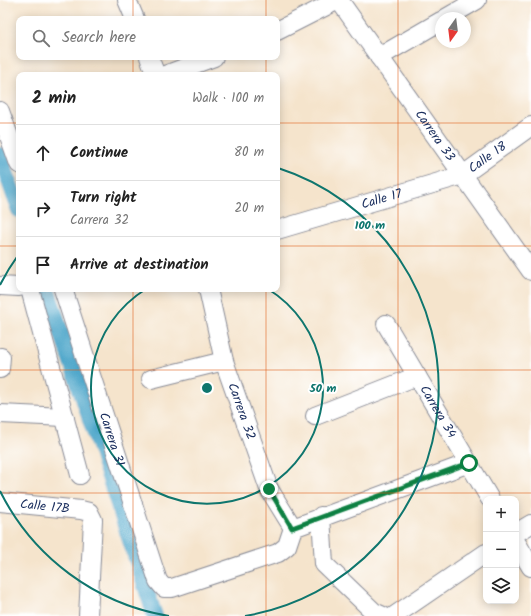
<!DOCTYPE html>
<html lang="en">
<head>
<meta charset="utf-8">
<style>
  :root { --surface:#fff; --page:#f6f6f6; --text:#222; --muted:#767676; --line:#e0e0e0 }
  body { margin:0; font-family:Kalam,sans-serif; background:var(--page); color:var(--text) }
  .controls { position:absolute; right:12px; bottom:12px; display:grid; overflow:hidden; border-radius:8px; box-shadow:0 2px 10px #0003 }
  .controls button { width:36px; height:36px; display:grid; place-items:center; padding:0; border:0; border-bottom:1px solid var(--line); background:var(--surface); color:var(--text); font:20px sans-serif }
  .compass { position:absolute; left:435px; top:12px; width:36px; height:36px; border-radius:50%; background:var(--surface); box-shadow:0 2px 10px #0003; rotate:194deg }
  .stop { position:absolute; width:12px; height:12px; margin:-9px; border:3px solid #0b8043; border-radius:50%; background:#fff }
  .stop.end { background:#0b8043; border-color:#fff; box-shadow:0 1px 4px #0008 }
  .list { margin:0; padding:0; list-style:none }
  h2 { display:flex; justify-content:space-between; align-items:center; height:52px; margin:0; padding:0 16px; font-size:17px }
  h2 small { font-size:13px; font-weight:400; color:var(--muted) }
  .list li { display:grid; grid-template-columns:26px 1fr auto; gap:12px; align-items:center; box-sizing:border-box; height:56px; padding:0 16px; border-top:1px solid var(--line) }
  .list b { display:block; font-size:15px; white-space:nowrap }
  .list p { margin:0; font-size:13px; white-space:nowrap; color:var(--muted) }
  .list em { font-size:13px; font-style:normal; color:var(--muted) }
  .icon { flex:none; width:22px; height:22px; fill:none; stroke:currentColor; stroke-width:2; stroke-linecap:round; stroke-linejoin:round }
  .map { position:relative; flex:none; width:531px; height:616px; overflow:hidden }
  .search { position:absolute; background:var(--surface); box-shadow:0 2px 10px #0003; left:16px; top:16px; width:264px; height:44px; display:flex; align-items:center; gap:10px; box-sizing:border-box; padding:0 14px; border-radius:8px; color:var(--muted); font-size:15px }
  .panel { position:absolute; background:var(--surface); box-shadow:0 2px 10px #0003; left:16px; top:72px; width:264px; height:220px; border-radius:8px }
  .map>svg:first-child { display:block }
  .lines { fill:none; stroke-linecap:round; stroke-linejoin:round }
  .canal { stroke:#4ca5c9; stroke-width:16 }
  .street-casing { stroke:#888a95; stroke-width:20 }
  .street { stroke:#fff; stroke-width:18 }
  .route { stroke:#0b8043; stroke-width:5 }
  .grid { fill:none; stroke:#de5710; stroke-width:1; stroke-opacity:0.55 }
  .ring { fill:none; stroke:#0f766e; stroke-width:2 }
  .labels { text-anchor:middle; dominant-baseline:central; stroke-width:4; stroke-linejoin:round; paint-order:stroke }
  .street-label { font-size:13px; fill:#1b2f5e; stroke:#fff }
  .centre { fill:#0f766e; stroke:#fff; stroke-width:2 }
  .ring-label { font-size:12px; text-anchor:middle; font-weight:bold; fill:#0f766e; stroke:#fff; stroke-width:4; stroke-linejoin:round; paint-order:stroke }
</style>
</head>
<body>
<div class="map">
<svg width="531" height="616" viewBox="0 0 531 616">
  <rect width="100%" height="100%" fill="#fff"/>
  <filter id="ink" filterUnits="userSpaceOnUse"><feTurbulence type="fractalNoise" baseFrequency=".025" numOctaves="2"/><feDisplacementMap in="SourceGraphic" scale="8" xChannelSelector="R" yChannelSelector="G"/><feConvolveMatrix kernelMatrix="1 2 1 2 8 2 1 2 1" color-interpolation-filters="sRGB"/></filter>
  <filter id="wash" filterUnits="userSpaceOnUse"><feTurbulence type="fractalNoise" baseFrequency=".012" numOctaves="4" result="noise"/><feDisplacementMap in="SourceGraphic" scale="16" xChannelSelector="R" yChannelSelector="G"/><feGaussianBlur stdDeviation="0.9" result="paint"/><feColorMatrix in="noise" values="0 0 0 0 0 0 0 0 0 0 0 0 0 0 0 0 0 1.4 0 .05"/><feComposite in="paint" operator="in"/></filter>
  <g filter="url(#wash)">
    <rect width="100%" height="100%" fill="#f5e4cc"/>
    <g class="lines">
      <g class="canal">
        <polyline points="0,155 19,210"/>
        <polyline points="47,289 155,616"/>
      </g>
    </g>
  </g>
  <g filter="url(#ink)">
    <g class="lines">
      <g class="street-casing">
        <g id="street">
          <polyline points="127,0 135,19"/>
          <path id="s1" d="M339,0L531,271"/>
          <polyline points="446,18 477,0"/>
          <polyline points="277,31 338,0"/>
          <polyline points="149,57 156,75"/>
          <polyline points="379,57 441,21"/>
          <polyline points="165,75 214,57"/>
          <polyline points="0,111 19,164"/>
          <path id="s2" d="M277,230L463,175L531,126"/>
          <polyline points="0,286 19,287"/>
          <polyline points="30,289 80,475"/>
          <path id="s3" d="M63,289L158,581L164,588H172L278,553L287,546L293,528"/>
          <path id="s4" d="M208,289L224,361L269,489L293,528"/>
          <path id="s5" d="M386,324L490,499"/>
          <polyline points="0,369 1,357"/>
          <polyline points="151,379 224,361"/>
          <polyline points="0,414 65,417"/>
          <polyline points="315,416 417,376"/>
          <path id="s6" d="M0,502L81,510L89,512L93,520L88,616"/>
          <polyline points="321,516 324,564 374,612 383,616"/>
          <polyline points="293,528 469,463"/>
          <polyline points="516,533 531,524"/>
          <polyline points="516,542 531,567"/>
          <polyline points="394,616 486,553"/>
        </g>
      </g>
      <use href="#street" class="street"/>
    </g>
  </g>
  <g class="lines" filter="url(#ink)">
    <polyline class="route" points="269,489 292,528 469,463"/>
  </g>
  <path class="grid" d="M133,0V19M266,0V19M398,0V616M133,57V75M266,57V75M0,123H19M277,123H531M0,246H19M277,246H531M133,289V616M266,289V616M0,370H531M0,493H531"/>
  <g class="ring">
    <path d="M268 289A116 116 0 1 1 146 289"/>
    <path d="M169 616A231 231 0 0 1 0 491M0 285A231 231 0 0 1 19 254M278 168A231 231 0 0 1 245 616"/>
  </g>
  <g class="labels">
    <g class="street-label">
      <text stroke="none"><textPath href="#s1" startOffset="166">Carrera 33</textPath></text>
      <text stroke="none"><textPath href="#s2" startOffset="224">Calle 18</textPath></text>
      <text stroke="none"><textPath href="#s2" startOffset="109">Calle 17</textPath></text>
      <text stroke="none"><textPath href="#s4" startOffset="127">Carrera 32</textPath></text>
      <text stroke="none"><textPath href="#s5" startOffset="102">Carrera 34</textPath></text>
      <text stroke="none"><textPath href="#s3" startOffset="158">Carrera 31</textPath></text>
      <text stroke="none"><textPath href="#s6" startOffset="45">Calle 17B</textPath></text>
    </g>
  </g>
  <circle cx="207" cy="388" r="6" class="centre"/>
  <g class="ring-label">
    <text x="370" y="229">100 m</text>
    <text x="323" y="392">50 m</text>
  </g>
</svg>
<div class="controls">
<button>+</button>
<button>−</button>
<button><svg class="icon" aria-label="layers" viewBox="0 0 24 24"><path d="M12 4l9 5-9 5-9-5zM3 14l9 5 9-5"/></svg></button>
</div>
<svg class="compass" viewBox="-18 -18 36 36"><path d="M0-13l5 13h-10z" fill="#e53935"/><path d="M0 13l5-13h-10z" fill="#767676"/></svg>
<div class="stop" style="left:469px;top:463px"></div>
<div class="stop end" style="left:269px;top:489px"></div>
<div class="search"><svg class="icon" aria-label="search" viewBox="0 0 24 24"><circle cx="10" cy="10" r="6"/><path d="M15 15l6 6"/></svg>Search here</div>
<section class="panel">
<h2>2 min<small>Walk · 100 m</small></h2>
<ul class="list">
<li><svg class="icon" aria-label="ahead" viewBox="0 0 24 24"><path d="M12 20V5M6 11l6-6 6 6"/></svg><div><b>Continue</b></div><em>80 m</em></li>
<li><svg class="icon" aria-label="right" viewBox="0 0 24 24"><path d="M7 20v-9h11M14 6l5 5-5 5"/></svg><div><b>Turn right</b><p>Carrera 32</p></div><em>20 m</em></li>
<li><svg class="icon" aria-label="arrive" viewBox="0 0 24 24"><path d="M6 21V4h12l-3 4 3 4H6"/></svg><div><b>Arrive at destination</b></div></li>
</ul>
</section>
</div>
</body>
</html>
